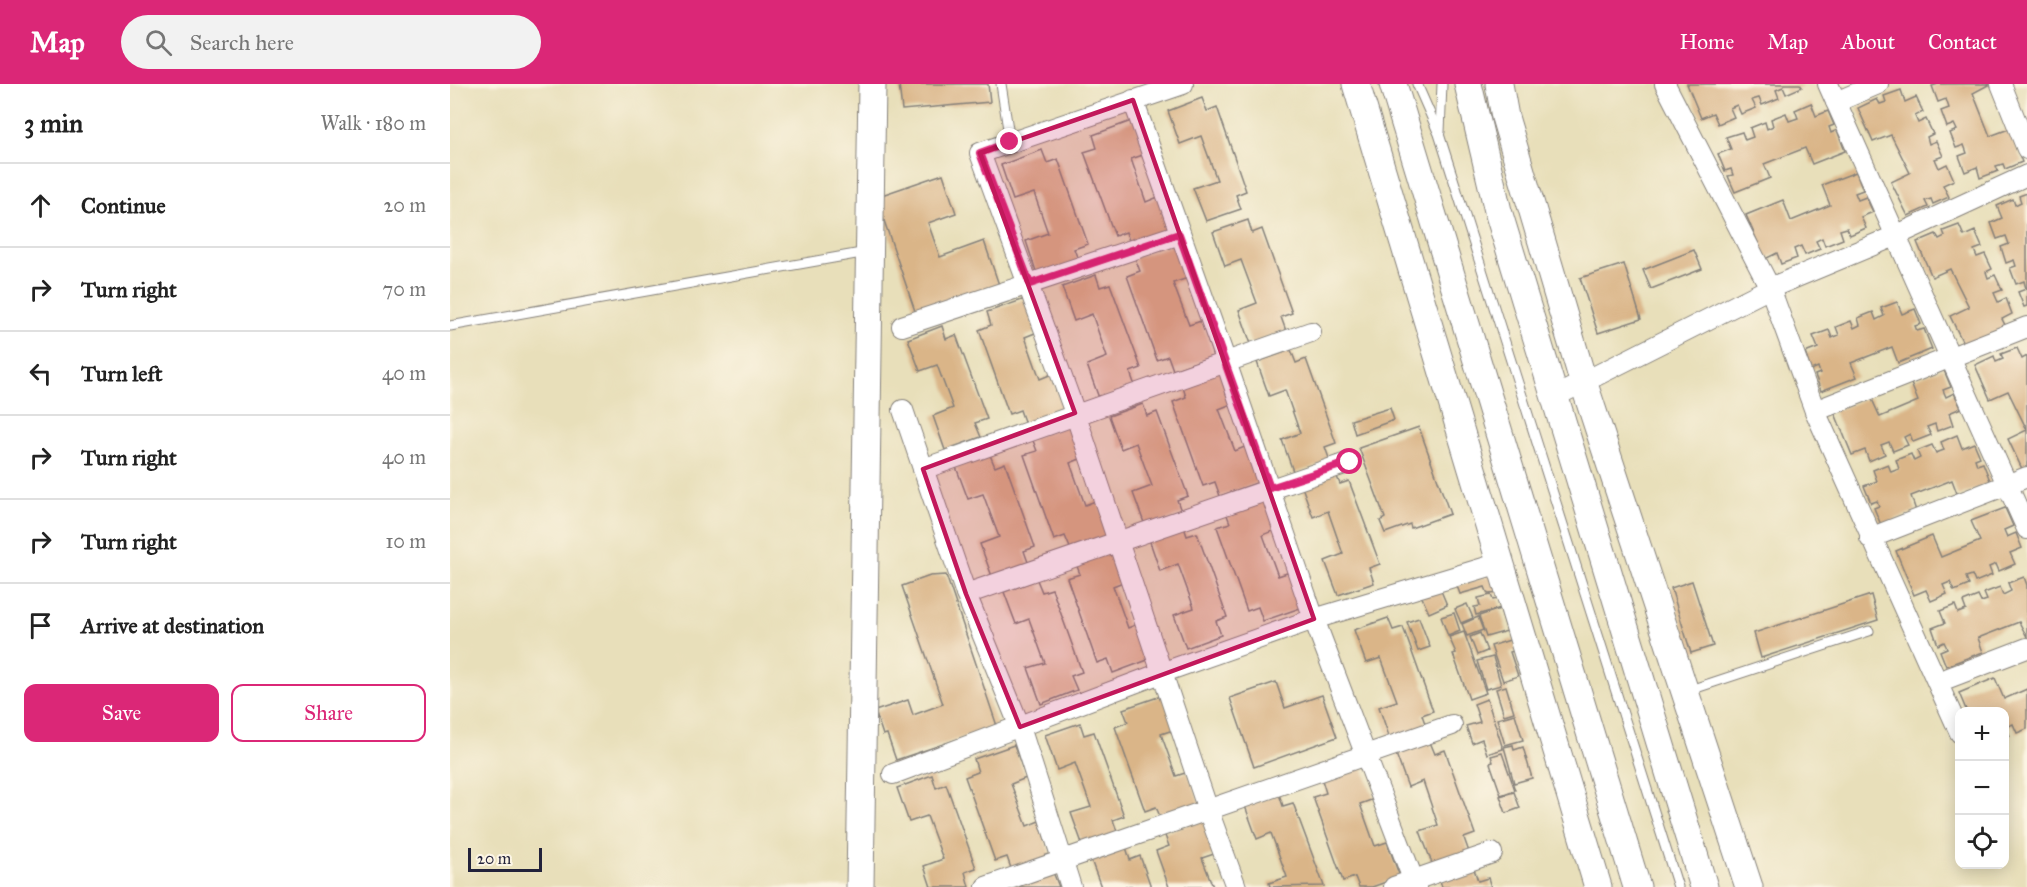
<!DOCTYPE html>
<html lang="en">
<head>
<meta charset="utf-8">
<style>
  :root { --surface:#fff; --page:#f2f2f2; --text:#222; --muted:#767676; --line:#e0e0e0; --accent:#db2777 }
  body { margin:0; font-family:"IM FELL Great Primer",serif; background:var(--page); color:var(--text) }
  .controls { position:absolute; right:18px; bottom:18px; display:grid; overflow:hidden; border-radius:12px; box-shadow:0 3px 15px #0003 }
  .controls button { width:54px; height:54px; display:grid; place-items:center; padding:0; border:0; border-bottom:2px solid var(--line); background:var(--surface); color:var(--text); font:30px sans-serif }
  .scale { position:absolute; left:18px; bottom:15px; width:74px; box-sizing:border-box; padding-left:6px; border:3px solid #22223b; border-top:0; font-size:16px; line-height:21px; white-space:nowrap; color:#22223b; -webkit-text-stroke:4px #fcf5e5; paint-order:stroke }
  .stop { position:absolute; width:18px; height:18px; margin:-14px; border:4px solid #db2777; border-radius:50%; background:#fff }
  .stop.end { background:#db2777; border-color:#fff; box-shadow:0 2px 6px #0008 }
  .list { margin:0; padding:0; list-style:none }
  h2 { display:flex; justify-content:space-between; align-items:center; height:78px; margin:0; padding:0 24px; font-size:26px }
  h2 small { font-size:20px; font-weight:400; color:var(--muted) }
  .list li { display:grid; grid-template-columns:39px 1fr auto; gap:18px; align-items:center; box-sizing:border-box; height:84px; padding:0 24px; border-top:2px solid var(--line) }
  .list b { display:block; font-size:22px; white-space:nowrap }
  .list em { font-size:20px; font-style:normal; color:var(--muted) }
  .actions { display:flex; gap:12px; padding:18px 24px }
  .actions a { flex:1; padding:14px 0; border:2px solid var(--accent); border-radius:12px; text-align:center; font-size:21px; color:var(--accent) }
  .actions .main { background:var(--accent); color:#fff }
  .icon { flex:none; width:33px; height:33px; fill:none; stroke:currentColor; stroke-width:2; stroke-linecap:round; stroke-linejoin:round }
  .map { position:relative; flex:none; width:1577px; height:803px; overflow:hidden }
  header { display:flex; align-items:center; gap:36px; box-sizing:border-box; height:84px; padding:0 30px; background:var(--accent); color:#fff }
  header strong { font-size:28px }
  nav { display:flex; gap:33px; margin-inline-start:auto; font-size:21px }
  .search { width:420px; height:54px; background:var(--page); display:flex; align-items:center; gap:15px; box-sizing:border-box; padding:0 21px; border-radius:33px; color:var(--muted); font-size:22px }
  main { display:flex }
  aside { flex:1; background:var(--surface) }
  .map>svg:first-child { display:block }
  .building { fill:#dab588 }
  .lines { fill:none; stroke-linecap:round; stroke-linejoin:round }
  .lane-casing { stroke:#85807a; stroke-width:11 }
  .street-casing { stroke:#85807a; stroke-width:22 }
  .secondary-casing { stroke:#85807a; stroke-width:29 }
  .lane { stroke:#fff; stroke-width:9 }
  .street { stroke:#fff; stroke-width:20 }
  .secondary { stroke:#fff; stroke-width:27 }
  .route { stroke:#db2777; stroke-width:8 }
  .marked { fill:#c2185b; fill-opacity:0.2; stroke:#c2185b; stroke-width:4.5; stroke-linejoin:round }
</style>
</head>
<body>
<header>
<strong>Map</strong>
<div class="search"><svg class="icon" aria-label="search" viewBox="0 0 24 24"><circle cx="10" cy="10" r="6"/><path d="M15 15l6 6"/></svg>Search here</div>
<nav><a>Home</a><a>Map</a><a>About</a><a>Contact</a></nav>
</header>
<main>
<aside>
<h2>3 min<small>Walk · 180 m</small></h2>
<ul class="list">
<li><svg class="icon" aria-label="ahead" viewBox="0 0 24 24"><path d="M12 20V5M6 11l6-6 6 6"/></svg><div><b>Continue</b></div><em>20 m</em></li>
<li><svg class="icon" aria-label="right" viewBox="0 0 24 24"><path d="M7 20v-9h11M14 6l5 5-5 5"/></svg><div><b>Turn right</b></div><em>70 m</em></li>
<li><svg class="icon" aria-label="left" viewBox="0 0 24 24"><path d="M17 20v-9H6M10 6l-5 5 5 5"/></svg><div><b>Turn left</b></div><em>40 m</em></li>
<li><svg class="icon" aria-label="right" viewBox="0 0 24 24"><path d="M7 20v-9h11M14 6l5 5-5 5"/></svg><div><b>Turn right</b></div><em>40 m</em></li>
<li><svg class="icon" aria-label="right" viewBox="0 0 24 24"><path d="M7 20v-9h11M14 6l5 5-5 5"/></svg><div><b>Turn right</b></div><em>10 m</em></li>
<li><svg class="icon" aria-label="arrive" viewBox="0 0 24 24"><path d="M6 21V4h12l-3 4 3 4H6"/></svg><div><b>Arrive at destination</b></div></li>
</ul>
<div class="actions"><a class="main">Save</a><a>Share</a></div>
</aside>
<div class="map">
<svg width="1577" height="803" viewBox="0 0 1577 803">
  <rect width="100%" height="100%" fill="#fcf5e5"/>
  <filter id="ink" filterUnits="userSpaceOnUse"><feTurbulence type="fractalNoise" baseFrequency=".0167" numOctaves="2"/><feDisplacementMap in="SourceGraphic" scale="12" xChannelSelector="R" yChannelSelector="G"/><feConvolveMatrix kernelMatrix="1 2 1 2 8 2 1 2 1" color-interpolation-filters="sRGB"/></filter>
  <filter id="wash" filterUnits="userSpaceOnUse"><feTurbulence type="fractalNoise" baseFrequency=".008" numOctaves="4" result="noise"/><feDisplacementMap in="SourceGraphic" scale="24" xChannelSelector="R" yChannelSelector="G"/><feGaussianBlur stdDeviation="1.35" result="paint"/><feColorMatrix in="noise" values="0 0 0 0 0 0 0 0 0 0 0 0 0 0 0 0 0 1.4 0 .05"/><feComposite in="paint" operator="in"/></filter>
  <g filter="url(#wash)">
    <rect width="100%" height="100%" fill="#e8dfba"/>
    <g id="blocks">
      <g class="building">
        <polygon points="449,0 538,0 540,18 452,26"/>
        <polygon points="1237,0 1350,0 1352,3 1336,10 1333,3 1326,6 1329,14 1312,21 1309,14 1302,16 1306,24 1291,30 1287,21 1280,24 1284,33 1268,40 1263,29 1251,34"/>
        <polygon points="1488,0 1540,0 1523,9 1540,52 1559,45 1572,78 1555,85 1553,80 1546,82 1548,87 1530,94 1527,83 1515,88 1509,72 1517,69 1514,61 1506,64 1500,49 1507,46 1504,40 1497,43 1491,27 1499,24 1496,15 1488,18 1482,2"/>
        <polygon points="1451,6 1455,18 1466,13 1473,28 1465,32 1468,39 1476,35 1483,50 1477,53 1479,60 1486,57 1493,72 1485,75 1489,84 1497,80 1504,96 1493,101 1499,113 1483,120 1481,115 1475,117 1478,123 1458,132 1441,98 1460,89 1441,51 1423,58 1408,24 1427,15 1430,20 1436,18 1434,12"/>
        <polygon points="752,14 757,27 767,23 796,107 786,111 791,125 756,137 743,104 767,96 751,52 730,60 718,27"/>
        <polygon points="1361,19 1366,32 1378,27 1384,41 1379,43 1381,49 1387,46 1395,67 1362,80 1355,64 1314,80 1320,94 1285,108 1278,92 1283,91 1281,85 1275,87 1268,70 1281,65 1276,53 1292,48 1295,56 1303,53 1300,44 1315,38 1317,45 1323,42 1321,35 1336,29 1339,37 1348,34 1345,26"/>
        <polygon points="684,36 696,70 681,75 696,118 708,113 721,148 681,162 676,148 665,152 634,68 647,64 643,51"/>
        <polygon points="592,66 597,79 608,75 638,160 624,165 629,178 588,193 576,157 598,149 584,109 563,116 551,81"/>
        <polygon points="1406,88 1413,106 1405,109 1408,116 1416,113 1423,128 1411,133 1416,144 1400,151 1397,144 1390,146 1393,155 1375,162 1372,154 1366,157 1370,165 1355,171 1351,162 1344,165 1347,174 1331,180 1327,169 1315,175 1296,131 1333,116 1341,137 1380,121 1372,101"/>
        <polygon points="493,90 506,129 478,139 490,173 534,157 549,201 466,230 426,113"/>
        <polygon points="1577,109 1577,222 1574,223 1568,208 1576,205 1574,197 1566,200 1560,184 1566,182 1564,176 1556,179 1551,163 1559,160 1556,152 1547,155 1541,139 1552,134 1547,122 1563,115 1565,121 1571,118 1569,112"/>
        <polygon points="798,136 802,149 812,145 842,229 831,233 836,247 801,260 789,226 807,219 791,176 775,182 763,148"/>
        <polygon points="1509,141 1514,152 1525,147 1532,163 1524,166 1527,173 1535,170 1542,185 1536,188 1538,194 1545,191 1552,206 1544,209 1548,218 1556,214 1562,230 1552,235 1558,247 1517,267 1500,232 1519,223 1500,185 1482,193 1467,158 1486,150 1489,155 1495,152 1493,147"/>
        <polygon points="726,160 738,194 723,199 739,241 751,237 763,272 723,286 718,272 707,276 677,192 690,187 685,174"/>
        <polygon points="1244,166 1252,185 1201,205 1193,186"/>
        <polygon points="1174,180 1191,235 1148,249 1130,194"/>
        <polygon points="646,191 650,203 660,200 691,284 680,288 685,302 649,314 637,281 657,273 642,230 624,237 612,203"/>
        <polygon points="578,214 590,247 575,253 590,295 602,290 615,326 575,340 570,326 559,330 529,246 541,241 537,228"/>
        <polygon points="1447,218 1452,230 1465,225 1471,240 1465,242 1467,247 1474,245 1482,265 1448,279 1442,263 1401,279 1407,293 1371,307 1365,291 1370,289 1368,283 1361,286 1355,269 1368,264 1363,252 1379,246 1382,254 1389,251 1386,243 1401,237 1404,244 1410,241 1408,234 1423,228 1426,236 1434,232 1431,224"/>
        <polygon points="492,242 496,255 506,251 537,335 525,339 531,353 495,366 483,332 503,324 487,281 470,287 458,255"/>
        <polygon points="1567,264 1572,275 1577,272 1577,388 1574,389 1558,355 1577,346 1558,307 1540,315 1525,281 1544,272 1546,278 1553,275 1551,270"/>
        <polygon points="841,266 846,279 856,275 886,359 875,363 880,377 844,390 832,356 850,349 835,306 819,312 807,278"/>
        <polygon points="1493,284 1501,303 1493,306 1496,313 1504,309 1511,324 1499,329 1503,341 1487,347 1485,340 1477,343 1481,351 1463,358 1460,350 1454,353 1458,361 1443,367 1439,358 1431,361 1435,370 1419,377 1415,366 1402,371 1384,327 1421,313 1430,333 1468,317 1460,297"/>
        <polygon points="772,285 784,319 769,325 785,367 797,362 809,398 770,412 765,398 753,402 723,318 736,313 732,300"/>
        <polygon points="693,320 697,332 707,328 738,412 727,416 732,430 696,444 683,409 702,402 686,359 671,365 659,332"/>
        <polygon points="940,324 944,336 905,350 901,336"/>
        <polygon points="623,339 635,373 620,379 635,421 648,416 660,452 621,466 615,452 604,456 574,371 587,367 582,354"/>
        <polygon points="969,343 1000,430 961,444 960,440 935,449 930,437 935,434 909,364"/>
        <polygon points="1507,351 1512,364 1524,359 1530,373 1525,375 1527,381 1533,379 1541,399 1508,412 1502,396 1461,412 1466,427 1431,441 1424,424 1429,422 1427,417 1421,419 1414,402 1427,397 1423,386 1438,380 1441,388 1449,385 1446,376 1461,370 1464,377 1470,374 1467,367 1482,361 1486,369 1494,366 1491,358"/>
        <polygon points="540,371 545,383 555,379 585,463 574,467 579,481 543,495 530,460 549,453 533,410 518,415 506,383"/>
        <polygon points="885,388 890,400 899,397 930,480 919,484 924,499 888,511 875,477 893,470 878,427 863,433 851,400"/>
        <polygon points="816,411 828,445 813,451 828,492 840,488 853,523 813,537 808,523 797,527 767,443 780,439 775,426"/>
        <polygon points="1555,424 1563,442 1554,446 1557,453 1566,449 1572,464 1560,469 1565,480 1549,487 1546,480 1539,483 1542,491 1525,498 1522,491 1516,493 1519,501 1504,507 1500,498 1493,501 1497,510 1481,517 1476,506 1464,511 1446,467 1482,452 1491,473 1530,457 1521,437"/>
        <polygon points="733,440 737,452 747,449 777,533 766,537 771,551 736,564 724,531 744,524 728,480 710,487 698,452"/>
        <polygon points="666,462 678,496 663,502 678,544 690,539 703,574 663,589 658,575 647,579 617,494 630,490 625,477"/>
        <polygon points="1046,490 1052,509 1038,510 1035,503 1010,510 1007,502"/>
        <polygon points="496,491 547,642 446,676 437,650 433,651 425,627 458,616 463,631 493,620 452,502 480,492"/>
        <polygon points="1574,493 1577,501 1577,553 1569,538 1528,554 1533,568 1496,582 1490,567 1497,564 1494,558 1488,561 1482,544 1495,539 1490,527 1505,521 1508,529 1516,526 1513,518 1528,512 1531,518 1537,516 1534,509 1550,503 1553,511 1561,507 1558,499"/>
        <polygon points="587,496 592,508 602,505 632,588 621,592 627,606 591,620 578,584 595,579 579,535 566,540 554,508"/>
        <polygon points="1242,497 1263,562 1241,569 1221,504"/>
        <polygon points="989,502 997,521 979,529 971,511"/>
        <polygon points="1041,511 1043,516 1048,515 1051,524 1026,531 1024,523 1030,522 1028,514"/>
        <polygon points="1421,511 1428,536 1311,574 1304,549"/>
        <polygon points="1017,520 1023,534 1011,539 1005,525"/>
        <polygon points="1050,525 1057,547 1036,553 1029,532"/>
        <polygon points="1004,529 1010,547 998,552 991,533"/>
        <polygon points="1028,533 1033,546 1017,552 1012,540"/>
        <polygon points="938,534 943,546 953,543 983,627 972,631 977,645 941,658 929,623 947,617 931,574 916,579 904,546"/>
        <polygon points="969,534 980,563 968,567 957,538"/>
        <polygon points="1014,548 1036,609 1019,615 1003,570 1006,569 999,553"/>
        <polygon points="1030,549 1037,567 1027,571 1020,553"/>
        <polygon points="1063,555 1067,566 1060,568 1068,592 1053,597 1041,562"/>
        <polygon points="1043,573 1051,601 1036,605 1027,577"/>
        <polygon points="1545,594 1554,615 1577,605 1577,645 1567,649 1563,640 1556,643 1560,652 1554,654 1554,628 1517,628 1509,609"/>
        <polygon points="826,598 835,624 872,611 887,653 804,683 780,614"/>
        <polygon points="1056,602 1064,628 1054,631 1046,605"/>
        <polygon points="714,611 726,645 711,650 726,692 738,688 751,723 712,737 706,723 695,727 665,643 678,638 673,625"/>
        <polygon points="1037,615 1053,665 1037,670 1032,655 1022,659 1016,642 1030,638 1024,620"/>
        <polygon points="1065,630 1073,656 1055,661 1047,635"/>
        <polygon points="630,639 634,651 644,648 674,732 663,736 668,750 633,762 621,729 641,723 625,679 607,686 595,651"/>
        <polygon points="980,658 985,670 995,666 1025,750 1014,754 1019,768 983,782 970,747 988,741 973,697 958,703 946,670"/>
        <polygon points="564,661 576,694 561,700 577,742 589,737 601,773 562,787 557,773 545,777 515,693 528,688 524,675"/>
        <polygon points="1063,661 1064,666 1073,663 1082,694 1064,699 1054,663"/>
        <polygon points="1052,669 1065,706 1051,711 1040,679 1043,678 1041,672"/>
        <polygon points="912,681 924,715 910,720 925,762 937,758 950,793 922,803 909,803 905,793 893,797 863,713 876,709 872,696"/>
        <polygon points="482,691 486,704 496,700 526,784 515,788 519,803 481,803 474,782 493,775 477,732 459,738 447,704"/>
        <polygon points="1064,708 1070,724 1056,729 1050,712"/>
        <polygon points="829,710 833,722 843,719 874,802 820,803 819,799 837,793 821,749 807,755 795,722"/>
        <polygon points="755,735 767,769 752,774 763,803 719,803 706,767 719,762 714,749"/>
        <polygon points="676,763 680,776 690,772 701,803 651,803 641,776"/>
        <polygon points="1024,785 1028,797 1038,794 1041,803 992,803 990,797"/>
        <polygon points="603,788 609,803 561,803"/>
      </g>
    </g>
  </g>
  <g filter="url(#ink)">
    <use href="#blocks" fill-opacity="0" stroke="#85807a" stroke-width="1.5"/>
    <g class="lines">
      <g class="lane-casing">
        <g id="lane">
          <polyline points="551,0 560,58"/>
          <polyline points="967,0 989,50 1228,803"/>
          <polyline points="990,48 992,0"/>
          <polyline points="0,242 417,168"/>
          <polyline points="1237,607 1419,547"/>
        </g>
      </g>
      <g class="street-casing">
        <g id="street">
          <polyline points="733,0 530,69 625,329 758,726 786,803"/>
          <polyline points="1215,0 1320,204 1365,327 1510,649"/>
          <polyline points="1378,0 1577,445"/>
          <polyline points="1551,0 1577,65"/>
          <polyline points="683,16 776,278 864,535 966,803"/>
          <polyline points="1386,18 1428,0"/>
          <polyline points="452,242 730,150"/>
          <polyline points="1104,313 1320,204 1445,152 1577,91"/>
          <polyline points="453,326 516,510 570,643 621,803"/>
          <polyline points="1365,327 1577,243"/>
          <polyline points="473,385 861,248"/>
          <polyline points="1420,454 1577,393"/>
          <polyline points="516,510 900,378"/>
          <polyline points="1488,598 1577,564"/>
          <polyline points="443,690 711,589 864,535 1050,479"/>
          <polyline points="536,803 1002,641"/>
          <polyline points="944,803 1042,769"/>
        </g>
      </g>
      <g class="secondary-casing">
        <g id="secondary">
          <polyline points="906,0 1148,803"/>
          <polyline points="943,0 1187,803"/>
          <polyline points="1018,0 1048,127 1254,803"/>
          <polyline points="1049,0 1055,33 1134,300 1299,803"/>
          <polyline points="410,803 422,0"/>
        </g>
      </g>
      <use href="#lane" class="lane"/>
      <use href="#street" class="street"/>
      <use href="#secondary" class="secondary"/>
    </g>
  </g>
  <g class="lines" filter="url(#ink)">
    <polyline class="route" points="560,58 530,69 580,200 729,150 820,404 900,378"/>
  </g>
  <path class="marked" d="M683,16L864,535L570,643L516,510L473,385L625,329L530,69Z"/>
</svg>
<div class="controls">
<button>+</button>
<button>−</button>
<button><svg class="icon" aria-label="locate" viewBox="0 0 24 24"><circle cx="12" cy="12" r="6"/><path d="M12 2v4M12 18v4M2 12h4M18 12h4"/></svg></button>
</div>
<div class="scale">20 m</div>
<div class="stop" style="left:900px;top:378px"></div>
<div class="stop end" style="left:560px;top:58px"></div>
</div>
</main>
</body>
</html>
